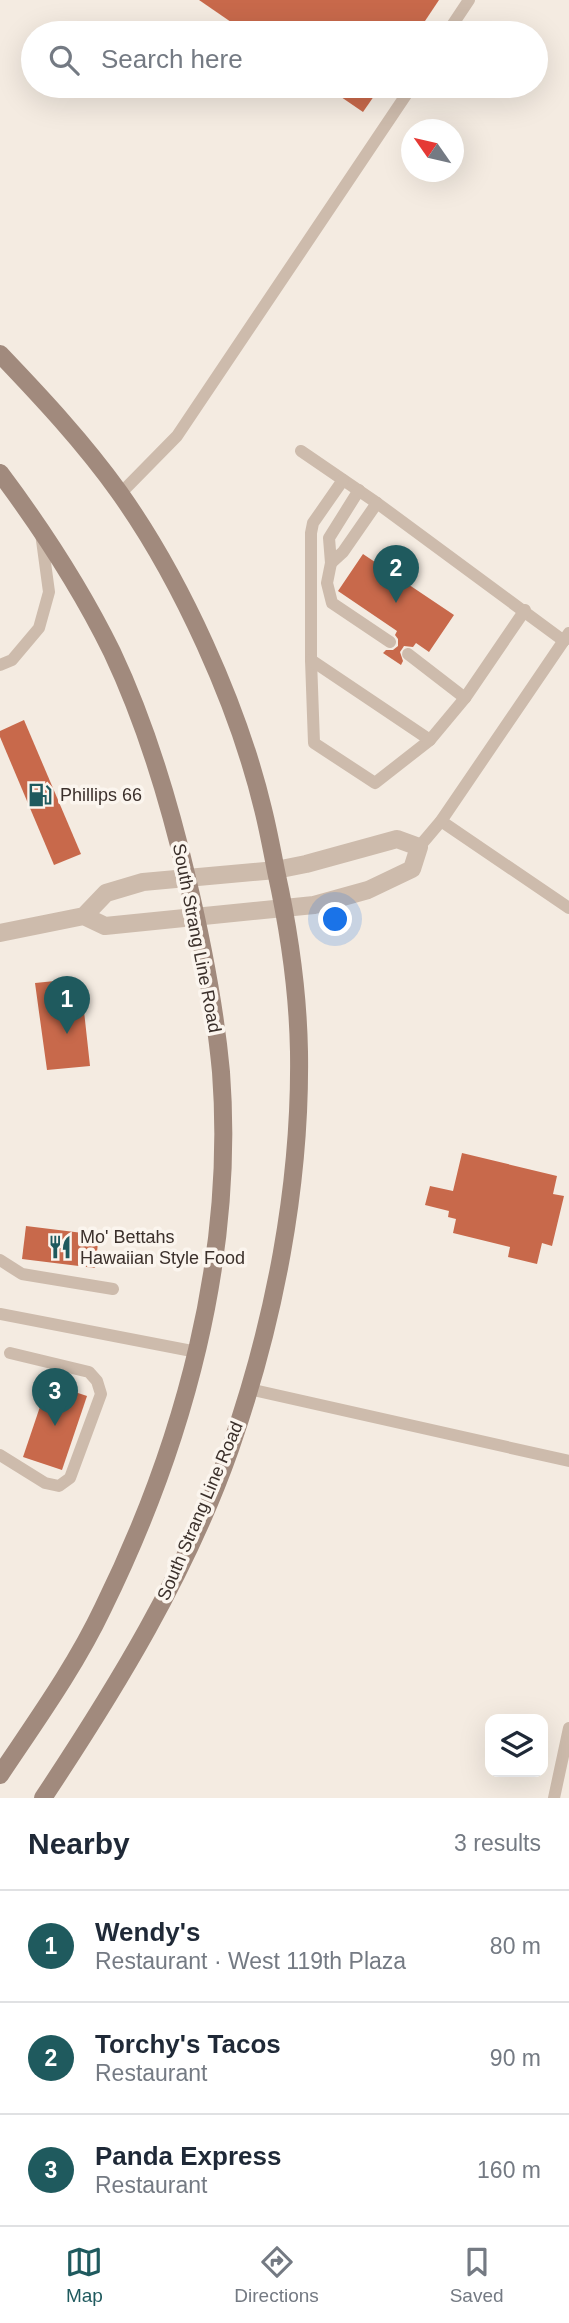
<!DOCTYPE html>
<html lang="en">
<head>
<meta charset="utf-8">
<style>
  :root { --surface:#fff; --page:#f6f6f7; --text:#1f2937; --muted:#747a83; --line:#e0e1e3; --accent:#1f5a5e }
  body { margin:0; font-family:Arial,sans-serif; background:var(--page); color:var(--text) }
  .controls { position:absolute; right:21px; bottom:21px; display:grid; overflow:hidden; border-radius:14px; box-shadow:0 7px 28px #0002 }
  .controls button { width:63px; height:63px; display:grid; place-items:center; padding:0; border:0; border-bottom:2px solid var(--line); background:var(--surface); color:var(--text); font:35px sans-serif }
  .compass { position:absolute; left:401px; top:119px; width:63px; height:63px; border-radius:50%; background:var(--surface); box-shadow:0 7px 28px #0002; rotate:304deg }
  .you { position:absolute; left:336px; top:920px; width:24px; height:24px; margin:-18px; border:5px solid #fff; border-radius:50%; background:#1a73e8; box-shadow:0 0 0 10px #1a73e833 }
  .badge { display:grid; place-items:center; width:46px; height:46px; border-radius:50%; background:var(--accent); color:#fff; font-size:23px; font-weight:700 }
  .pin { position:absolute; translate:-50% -58px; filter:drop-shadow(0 2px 4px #0008) }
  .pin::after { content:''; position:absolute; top:37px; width:24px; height:21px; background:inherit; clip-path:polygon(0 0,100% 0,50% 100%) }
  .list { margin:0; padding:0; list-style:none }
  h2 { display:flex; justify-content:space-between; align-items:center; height:91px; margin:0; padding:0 28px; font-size:30px }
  h2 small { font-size:23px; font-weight:400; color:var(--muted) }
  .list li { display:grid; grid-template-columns:46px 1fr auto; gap:21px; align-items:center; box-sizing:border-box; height:112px; padding:0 28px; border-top:2px solid var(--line) }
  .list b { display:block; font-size:26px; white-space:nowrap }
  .list p { margin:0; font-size:23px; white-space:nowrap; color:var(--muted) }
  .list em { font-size:23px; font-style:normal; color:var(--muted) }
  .icon { flex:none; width:38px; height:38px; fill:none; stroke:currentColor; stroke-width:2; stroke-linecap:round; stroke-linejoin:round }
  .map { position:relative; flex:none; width:569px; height:1798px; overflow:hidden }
  .search { position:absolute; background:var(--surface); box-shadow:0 7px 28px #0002; left:21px; right:21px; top:21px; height:77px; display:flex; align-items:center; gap:18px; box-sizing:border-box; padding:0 24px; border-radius:38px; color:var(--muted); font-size:26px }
  .sheet { height:427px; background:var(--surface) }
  nav { display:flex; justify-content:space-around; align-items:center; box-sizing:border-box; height:98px; border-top:2px solid var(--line); background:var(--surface); font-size:19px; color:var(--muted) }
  nav a { display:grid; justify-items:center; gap:4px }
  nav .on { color:var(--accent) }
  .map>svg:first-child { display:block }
  .building { fill:#c8694b }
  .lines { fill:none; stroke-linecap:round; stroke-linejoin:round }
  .service { stroke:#cdbbac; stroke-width:12 }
  .minor { stroke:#cdbbac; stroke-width:18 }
  .secondary { stroke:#a18a7d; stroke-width:18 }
  .labels { text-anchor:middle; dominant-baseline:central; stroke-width:7; stroke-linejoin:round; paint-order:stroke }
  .poi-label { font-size:18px; fill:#3b302b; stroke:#fbf5ee; text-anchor:start }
  .street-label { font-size:18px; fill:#3b302b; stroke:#fbf5ee }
</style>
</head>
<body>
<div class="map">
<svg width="569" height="1798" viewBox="0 0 569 1798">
  <rect width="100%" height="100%" fill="#f4ebe1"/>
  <g class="building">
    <polygon points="199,0 439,0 417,33 247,33"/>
    <polygon points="325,86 381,86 363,112"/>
    <polygon points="363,554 454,615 429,652 416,643 413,647 404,646 400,652 403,661 401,665 383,653 386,650 393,650 398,646 398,639 395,635 397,631 338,591"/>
    <polygon points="24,720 81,854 54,865 0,737 0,731"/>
    <polygon points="75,979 78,1002 83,1002 90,1066 47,1070 35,983"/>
    <polygon points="462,1153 557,1176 553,1194 564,1196 552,1246 542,1243 537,1264 508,1257 510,1247 453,1233 456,1219 448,1217 449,1211 425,1205 430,1186 453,1191"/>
    <polygon points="26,1226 99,1235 95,1268 22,1259"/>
    <polygon points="48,1383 87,1396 62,1470 23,1457"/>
  </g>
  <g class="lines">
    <g class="service">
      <polyline points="447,33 469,0"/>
      <polyline points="301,451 377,503 564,641"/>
      <polyline points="343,480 313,523 311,533 311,660 314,743 375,783 430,740 465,698 525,610"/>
      <polyline points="359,490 329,538 331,563 327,583 332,603 390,642"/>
      <polyline points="120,494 177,436 412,86"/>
      <polyline points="331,563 343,552 377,503"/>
      <polyline points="408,654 465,698"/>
      <polyline points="311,660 430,740"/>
      <polyline points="0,665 12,660 39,628 49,592 41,533"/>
      <polyline points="441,821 569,908"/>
      <polyline points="419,847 441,821 569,633"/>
      <polyline points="0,1260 22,1274 113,1289"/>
      <polyline points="0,1314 197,1352"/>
      <polyline points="249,1389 569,1461"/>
      <polyline points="0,1455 45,1483 59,1486 70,1478 101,1394 97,1381 89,1372 10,1353"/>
      <polyline points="554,1798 569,1728"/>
    </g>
    <polyline class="minor" points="0,933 84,916 106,893 143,882 276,870 306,864 397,839 419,847 412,869 368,890 314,905 105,926 84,916"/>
    <g class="secondary">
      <path d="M0,354C42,398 84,443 119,492C181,579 238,705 263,809C268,829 272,850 276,871C289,930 298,991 299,1052C301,1186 274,1323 230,1449C186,1574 116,1688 43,1798"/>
      <path d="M0,473C42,529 81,589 112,652C146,724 169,801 187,878C202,941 215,1007 221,1072C235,1257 184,1443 103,1608C75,1667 36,1721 0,1775"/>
    </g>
  </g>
  <defs>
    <g id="fuel-bare" transform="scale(1.89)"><path d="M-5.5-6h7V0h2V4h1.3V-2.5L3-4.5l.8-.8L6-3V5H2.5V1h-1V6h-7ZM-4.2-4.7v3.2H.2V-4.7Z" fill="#1f5a5e" stroke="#fbf5ee" stroke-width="2.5" paint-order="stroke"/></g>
    <g id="restaurant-bare" transform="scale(1.89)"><path d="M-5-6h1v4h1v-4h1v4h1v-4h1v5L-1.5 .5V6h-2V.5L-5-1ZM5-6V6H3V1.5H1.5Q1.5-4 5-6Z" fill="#1f5a5e" stroke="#fbf5ee" stroke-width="2.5" paint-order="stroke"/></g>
  </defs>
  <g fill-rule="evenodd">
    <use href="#fuel-bare" x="40" y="795"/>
    <use href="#restaurant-bare" x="60" y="1247"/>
  </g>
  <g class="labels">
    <g class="poi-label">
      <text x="60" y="795">Phillips 66</text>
      <text x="80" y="1237">Mo' Bettahs<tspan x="80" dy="21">Hawaiian Style Food</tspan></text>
    </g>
    <g class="street-label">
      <text transform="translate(197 938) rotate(79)">South Strang Line Road</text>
      <text transform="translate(200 1511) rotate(-67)">South Strang Line Road</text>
    </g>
  </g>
</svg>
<div class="controls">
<button><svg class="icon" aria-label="layers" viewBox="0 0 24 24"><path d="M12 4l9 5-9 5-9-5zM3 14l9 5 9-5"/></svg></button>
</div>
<svg class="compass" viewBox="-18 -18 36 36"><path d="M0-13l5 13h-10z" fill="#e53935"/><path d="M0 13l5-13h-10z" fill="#747a83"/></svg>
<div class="you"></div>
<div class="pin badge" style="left:67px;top:1034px">1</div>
<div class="pin badge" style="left:396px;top:603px">2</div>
<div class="pin badge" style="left:55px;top:1426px">3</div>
<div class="search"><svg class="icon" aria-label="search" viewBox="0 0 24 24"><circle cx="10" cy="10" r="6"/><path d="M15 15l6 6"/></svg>Search here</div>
</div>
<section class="sheet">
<h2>Nearby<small>3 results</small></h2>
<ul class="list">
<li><span class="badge">1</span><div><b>Wendy's</b><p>Restaurant · West 119th Plaza</p></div><em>80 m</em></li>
<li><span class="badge">2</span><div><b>Torchy's Tacos</b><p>Restaurant</p></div><em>90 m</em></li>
<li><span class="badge">3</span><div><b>Panda Express</b><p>Restaurant</p></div><em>160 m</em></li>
</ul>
</section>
<nav>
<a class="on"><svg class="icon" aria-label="map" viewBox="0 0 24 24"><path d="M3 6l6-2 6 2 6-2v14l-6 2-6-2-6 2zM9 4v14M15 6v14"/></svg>Map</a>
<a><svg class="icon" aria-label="directions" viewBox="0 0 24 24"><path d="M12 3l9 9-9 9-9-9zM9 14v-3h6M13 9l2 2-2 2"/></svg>Directions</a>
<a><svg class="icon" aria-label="saved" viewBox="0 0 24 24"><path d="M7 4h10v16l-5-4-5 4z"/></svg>Saved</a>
</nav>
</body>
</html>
